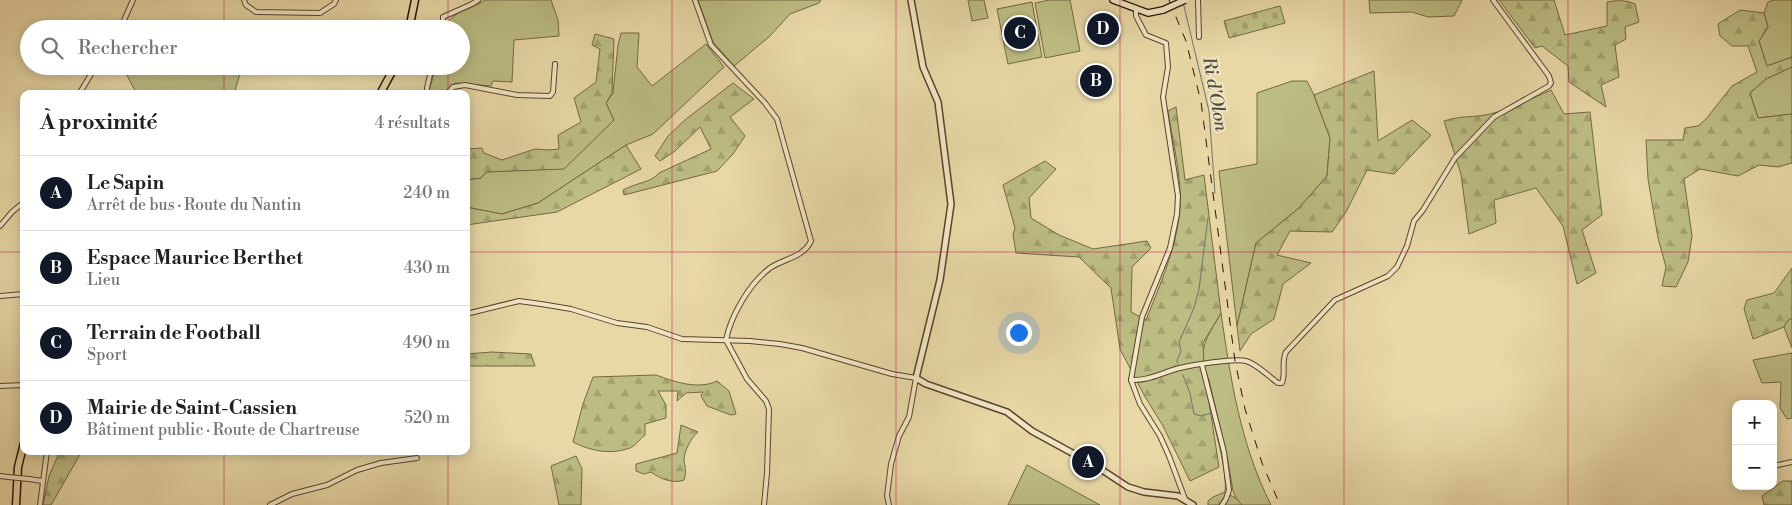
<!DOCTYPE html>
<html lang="fr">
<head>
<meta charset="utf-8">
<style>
  :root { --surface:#fff; --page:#f6f6f6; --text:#202124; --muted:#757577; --line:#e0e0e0; --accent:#111827 }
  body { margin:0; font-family:"Libre Bodoni",serif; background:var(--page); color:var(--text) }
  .controls { position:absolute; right:15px; bottom:15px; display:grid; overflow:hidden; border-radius:10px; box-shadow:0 2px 12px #0003 }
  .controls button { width:45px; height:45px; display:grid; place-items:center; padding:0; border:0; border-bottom:1px solid var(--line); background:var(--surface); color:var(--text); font:25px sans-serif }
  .you { position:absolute; left:1018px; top:332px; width:18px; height:18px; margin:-12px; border:4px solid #fff; border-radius:50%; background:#1a73e8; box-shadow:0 0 0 8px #1a73e833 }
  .badge { display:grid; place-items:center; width:32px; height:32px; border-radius:50%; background:var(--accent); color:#fff; font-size:16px; font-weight:700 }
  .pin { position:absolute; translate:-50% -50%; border:2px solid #fff; box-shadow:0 1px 5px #0006 }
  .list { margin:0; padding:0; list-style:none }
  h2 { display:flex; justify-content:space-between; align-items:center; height:65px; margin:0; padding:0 20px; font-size:21px }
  h2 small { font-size:16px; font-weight:400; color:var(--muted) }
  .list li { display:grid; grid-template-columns:32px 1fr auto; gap:15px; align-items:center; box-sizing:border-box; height:75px; padding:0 20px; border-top:1px solid var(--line) }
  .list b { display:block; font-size:19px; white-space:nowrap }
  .list p { margin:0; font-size:16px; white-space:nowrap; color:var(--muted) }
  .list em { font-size:16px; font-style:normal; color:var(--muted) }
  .icon { flex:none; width:28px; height:28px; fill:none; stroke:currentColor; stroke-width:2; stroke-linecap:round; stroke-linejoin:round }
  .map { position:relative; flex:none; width:1792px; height:505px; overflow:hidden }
  .search { position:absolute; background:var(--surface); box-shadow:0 2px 12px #0003; left:20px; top:20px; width:450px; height:55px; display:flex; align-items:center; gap:12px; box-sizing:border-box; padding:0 18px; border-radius:28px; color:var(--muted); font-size:19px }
  .panel { position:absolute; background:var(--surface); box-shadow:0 2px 12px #0003; left:20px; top:90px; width:450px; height:365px; border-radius:10px }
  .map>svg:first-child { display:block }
  .green { fill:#bcbd83; stroke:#746842 }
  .forest { fill:url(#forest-firs); stroke:#746842 }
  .wetland { fill:url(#wetland-marsh); stroke:#746842 }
  .cemetery { fill:url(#cemetery-stones); stroke:#746842 }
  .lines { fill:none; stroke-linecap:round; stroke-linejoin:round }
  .stream { stroke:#70746c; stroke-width:1 }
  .minor-casing { stroke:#5a442a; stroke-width:6 }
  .tertiary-casing { stroke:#5a442a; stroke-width:8 }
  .secondary-casing { stroke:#2b1200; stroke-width:8 }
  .primary-casing { stroke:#2b1200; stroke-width:9 }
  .minor { stroke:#f0e6c5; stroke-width:4 }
  .tertiary { stroke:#f0e6c5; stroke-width:5 }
  .secondary { stroke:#f0e6c5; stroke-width:5.5 }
  .primary { stroke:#e8d8a6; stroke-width:6 }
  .rail { stroke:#2b1200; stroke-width:1; stroke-dasharray:9 9; stroke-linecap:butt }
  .minor-bridge-casing { stroke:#5a442a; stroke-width:6; stroke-linecap:butt }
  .secondary-bridge-casing { stroke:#2b1200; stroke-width:8; stroke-linecap:butt }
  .minor-bridge { stroke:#f0e6c5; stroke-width:4 }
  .secondary-bridge { stroke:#f0e6c5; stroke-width:5.5 }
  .grid { fill:none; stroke:#c2185b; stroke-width:1; stroke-opacity:0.55 }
  .labels { text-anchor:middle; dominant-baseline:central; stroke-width:4.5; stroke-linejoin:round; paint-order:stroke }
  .water-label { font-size:18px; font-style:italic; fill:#534b3f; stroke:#f0e6c5 }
</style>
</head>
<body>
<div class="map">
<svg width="1792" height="505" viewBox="0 0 1792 505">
  <defs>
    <pattern id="forest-firs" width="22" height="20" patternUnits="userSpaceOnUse" patternTransform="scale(1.25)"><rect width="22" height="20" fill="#bcbd83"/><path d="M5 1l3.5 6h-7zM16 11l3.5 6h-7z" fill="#a2a16f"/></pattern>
    <pattern id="wetland-marsh" width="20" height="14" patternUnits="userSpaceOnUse" patternTransform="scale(1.25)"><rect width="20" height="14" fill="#bcbd83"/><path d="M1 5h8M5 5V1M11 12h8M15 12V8" fill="none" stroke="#a2a16f"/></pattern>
    <pattern id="cemetery-stones" width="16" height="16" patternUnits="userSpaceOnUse" patternTransform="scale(1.25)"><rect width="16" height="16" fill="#bcbd83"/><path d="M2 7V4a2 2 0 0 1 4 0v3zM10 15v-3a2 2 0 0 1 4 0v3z" fill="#a2a16f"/></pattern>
  </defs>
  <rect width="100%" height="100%" fill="#e8d8a6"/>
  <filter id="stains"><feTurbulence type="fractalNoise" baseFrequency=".004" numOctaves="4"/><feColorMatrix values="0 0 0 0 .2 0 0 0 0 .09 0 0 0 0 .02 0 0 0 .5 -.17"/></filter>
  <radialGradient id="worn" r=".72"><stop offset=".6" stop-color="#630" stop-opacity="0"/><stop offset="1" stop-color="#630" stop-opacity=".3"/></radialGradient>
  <g class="green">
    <path d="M485,0H551L558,20L559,36L514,40L512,82L493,81L491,86L455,83L444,94H430L429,91L436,66H461V29H445C448,12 473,9 485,0Z"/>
    <polygon points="698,0 821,0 819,3 790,14 770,36 734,66 713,42"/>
    <polygon points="968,0 984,0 988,18 972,21"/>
    <polygon points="1049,0 1070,0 1080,51 1045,58 1035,3"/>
    <polygon points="1369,0 1462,0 1454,16 1428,17 1412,12 1370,13"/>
    <polygon points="1774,0 1792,0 1792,57 1767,66 1759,41 1768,27 1764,13 1768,2"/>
    <polygon points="1032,2 1042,57 1008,64 997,9"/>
    <polygon points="621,33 639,33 637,67 652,86 706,44 724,67 653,134 626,145 538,203 502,214 466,207 466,180 481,178 486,172 564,168 614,120 606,103 613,93 618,45"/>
    <polygon points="125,66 240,66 241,70 234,94 137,94 124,70"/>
    <polygon points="1792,67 1792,114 1758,118 1750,93 1766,79"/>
    <polygon points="1292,81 1307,81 1314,95 1330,138 1327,176 1299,208 1256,243 1237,326 1219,171 1257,164 1257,93"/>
    <path d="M1221,313C1231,381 1240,443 1271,505H1239L1233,491L1228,461L1209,380C1196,350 1206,339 1221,313Z"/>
    <polygon points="1792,318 1792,348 1784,327 1786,321"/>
    <polygon points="1792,353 1792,418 1787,419 1780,408 1781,382 1762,383 1753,360"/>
    <polygon points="1027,465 1100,505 1008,505"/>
  </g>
  <g class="forest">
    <path d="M1499,0H1554L1565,35L1607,26V2C1616,0 1626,0 1635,4L1639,22L1625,27L1626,39L1615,45L1619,77L1601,85L1606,107L1569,82L1568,66L1542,46L1535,48Z"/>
    <polygon points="1740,10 1764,13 1768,27 1759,41 1767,66 1792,57 1792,67 1766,79 1750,93 1758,118 1792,114 1792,163 1778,167 1759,165 1738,176 1700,169 1684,179 1692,236 1688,262 1676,287 1662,286 1666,267 1658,238 1648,179 1646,140 1683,140 1685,128 1698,126 1706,119 1732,86 1757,72 1748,46 1732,46 1720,36 1718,24"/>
    <polygon points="595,34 614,39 612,93 606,103 614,120 564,169 486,172 481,178 466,180 466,149 482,148 484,153 502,160 535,149 549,150 559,149 558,135 581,122 574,98 596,82 600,49 592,45"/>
    <polygon points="1374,71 1378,141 1412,120 1431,135 1394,174 1367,170 1346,212 1332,232 1290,231 1277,255 1311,263 1283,284 1274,319 1251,334 1240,351 1237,326 1256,243 1299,208 1327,176 1330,138 1314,95"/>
    <path d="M733,83L754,99L730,117L745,136L733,154L717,171L624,195L623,190C635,183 651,183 659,173L711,149L700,127L675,151L660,161L655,156L668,136L686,119Z"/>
    <path d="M1551,90L1564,114L1590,112L1602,215L1582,230L1596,273L1577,284L1563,226L1536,188L1494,200L1496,223L1469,234L1461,174L1444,121C1462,115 1473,118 1490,114C1511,109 1531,99 1551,90Z"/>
    <path d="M1176,107L1185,180L1204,175L1221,313L1203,343L1204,369L1219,467L1190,481L1163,426L1144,395L1120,349L1111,288L1079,257L1016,253L1013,234L1015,228L1003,185L1045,161L1056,169L1029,198L1031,218L1059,235L1093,249L1147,241L1151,248L1132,267L1131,312L1146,320C1159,287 1174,254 1179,218C1184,185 1173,144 1168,111Z"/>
    <polygon points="626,145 641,169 557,212 466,225 466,207 502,214 538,203"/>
    <polygon points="1792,268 1792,318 1787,321 1784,327 1753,339 1744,309 1747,300 1774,293"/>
    <polygon points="492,352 531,354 535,366 466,366 466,354"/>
    <path d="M656,375C675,382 698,390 717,381L729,391L736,414L731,415L707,406L701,396L703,392L686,393L677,401L678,391H658L666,405V418L645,424V435C640,439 635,446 630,448C610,455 591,451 573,442L583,404L593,377Z"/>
    <path d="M681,425L698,432C691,438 684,451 684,460C685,468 687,471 684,480C674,484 660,479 651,472L644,474L636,471V464L677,453Z"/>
    <polygon points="60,451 82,451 51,505 43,505 49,476"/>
    <polygon points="576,456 582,469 581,505 559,505 551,466"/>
    <polygon points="1783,481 1792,481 1792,505 1764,505 1762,496"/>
  </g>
  <polygon class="wetland" points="1225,492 1237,499 1242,505 1208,505 1208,501 1213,497"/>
  <polygon class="cemetery" points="1280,6 1285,23 1229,38 1224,21"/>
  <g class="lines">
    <g class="stream">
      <polyline points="1183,2 1209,111 1215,193"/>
      <polyline points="1178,364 1177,360 1181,351 1179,342 1194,308 1199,289 1208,218"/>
      <path d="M1183,375L1190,393L1194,414L1201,416L1211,413L1212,414C1216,436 1228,473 1225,492"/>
    </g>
    <g class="minor-casing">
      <g id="minor">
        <polyline points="244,0 246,5 256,12 320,13 334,4 336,0"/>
        <path d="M695,0L711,45L765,103L777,119L811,241C804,257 783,259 770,268C750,283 731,315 726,340"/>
        <polyline points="1198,0 1199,37"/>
        <polyline points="1136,9 1136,16 1146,35 1166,43 1168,67 1163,97 1178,196 1177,214 1170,248 1142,317 1131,380 1140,404 1160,436 1169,456 1185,499"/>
        <polyline points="120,29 133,0"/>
        <polyline points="443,29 443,17 472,4 478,0"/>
        <polyline points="79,94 96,66"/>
        <polyline points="427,94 427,88 432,66"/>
        <polyline points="447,94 453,87 465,85 517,95 550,96 553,92 555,64"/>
        <polyline points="0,226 12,212 24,202"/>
        <polyline points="0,296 24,294"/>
        <polyline points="466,314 519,301 541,304 571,309 617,323 647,327 682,339 750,341 780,344 802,348 892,374 916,378 909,417 899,436 891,464 887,496 889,505"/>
        <polyline points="726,340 747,379 766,401 769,409 767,473 764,505"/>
        <polyline points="1202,365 1224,452 1229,490 1226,499 1222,505"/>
        <path d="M1131,380C1149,381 1163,372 1180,368C1192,365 1234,358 1246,361C1257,364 1268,376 1278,383H1282C1286,373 1281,362 1286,352L1335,300L1388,276L1397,267L1407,246L1414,221L1423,210L1455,158L1494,117L1549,86L1551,83L1549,76L1493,0"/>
        <polyline points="0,386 24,385"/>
        <polyline points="1773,466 1792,462"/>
        <polyline points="0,476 8,477"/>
        <polyline points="29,479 42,481"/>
        <polyline points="40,505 47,451"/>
        <polyline points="270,505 292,494 327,485 357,470 381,463 417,458"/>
      </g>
    </g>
    <g class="tertiary-casing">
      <polyline id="tertiary" points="911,0 923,67 938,102 951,204 940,280 916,378 926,384 1007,412 1032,431 1096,466 1128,487 1144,492 1178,496 1193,505"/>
    </g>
    <g class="secondary-casing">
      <polyline id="secondary" points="1113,0 1148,13 1163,10"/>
    </g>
    <g class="primary-casing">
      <g id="primary">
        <polyline points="409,29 415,0"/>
        <polyline points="380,94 395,66"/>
        <polyline points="16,505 18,467 24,443"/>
      </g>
    </g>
    <use href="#minor" class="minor"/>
    <use href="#tertiary" class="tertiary"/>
    <use href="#secondary" class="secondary"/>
    <use href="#primary" class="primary"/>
    <polyline class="rail" points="1169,0 1186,41 1201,102 1235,361 1245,409 1262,463 1280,505"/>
    <g class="minor-bridge-casing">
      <polyline id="minor-bridge" points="8,477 29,479"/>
    </g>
    <g class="secondary-bridge-casing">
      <polyline id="secondary-bridge" points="1163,10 1185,0"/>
    </g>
    <use href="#minor-bridge" class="minor-bridge"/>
    <use href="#secondary-bridge" class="secondary-bridge"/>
  </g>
  <path class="grid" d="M224,0V29M448,0V29M672,0V505M896,0V505M1120,0V505M1344,0V505M1568,0V505M224,66V94M448,66V94M0,252H24M466,252H1792M224,451V505M448,451V505"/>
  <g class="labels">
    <g class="water-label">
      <text transform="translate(1215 94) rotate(80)">Ri d'Olon</text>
    </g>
  </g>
  <rect width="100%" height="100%" filter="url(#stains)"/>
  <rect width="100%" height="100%" fill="url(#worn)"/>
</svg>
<div class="controls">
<button>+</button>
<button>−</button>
</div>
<div class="you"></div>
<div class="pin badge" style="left:1088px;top:462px">A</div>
<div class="pin badge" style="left:1096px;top:81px">B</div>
<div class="pin badge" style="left:1020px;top:33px">C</div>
<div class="pin badge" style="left:1103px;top:29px">D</div>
<div class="search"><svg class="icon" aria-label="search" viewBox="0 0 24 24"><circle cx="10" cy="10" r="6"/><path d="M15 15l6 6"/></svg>Rechercher</div>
<section class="panel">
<h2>À proximité<small>4 résultats</small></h2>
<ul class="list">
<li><span class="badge">A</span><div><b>Le Sapin</b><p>Arrêt de bus · Route du Nantin</p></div><em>240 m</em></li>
<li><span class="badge">B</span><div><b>Espace Maurice Berthet</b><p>Lieu</p></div><em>430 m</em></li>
<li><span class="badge">C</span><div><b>Terrain de Football</b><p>Sport</p></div><em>490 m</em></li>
<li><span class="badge">D</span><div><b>Mairie de Saint-Cassien</b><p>Bâtiment public · Route de Chartreuse</p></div><em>520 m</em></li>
</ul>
</section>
</div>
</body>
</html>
